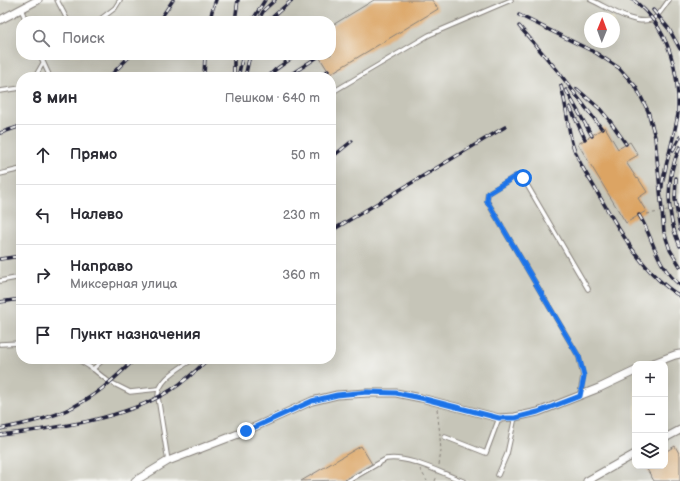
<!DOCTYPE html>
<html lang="ru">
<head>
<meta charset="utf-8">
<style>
  :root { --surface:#fff; --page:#f2f2f3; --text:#2b2b33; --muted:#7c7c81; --line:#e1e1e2 }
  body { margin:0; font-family:"Balsamiq Sans",sans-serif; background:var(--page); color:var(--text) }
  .controls { position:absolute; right:12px; bottom:12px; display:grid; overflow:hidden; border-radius:8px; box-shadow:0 4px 16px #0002 }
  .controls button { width:36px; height:36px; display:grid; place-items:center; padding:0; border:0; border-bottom:1px solid var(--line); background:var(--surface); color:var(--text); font:20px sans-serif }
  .compass { position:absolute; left:584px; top:12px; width:36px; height:36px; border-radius:50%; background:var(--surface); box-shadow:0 4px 16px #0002; rotate:1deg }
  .stop { position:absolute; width:12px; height:12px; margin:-9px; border:3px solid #1a73e8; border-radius:50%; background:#fff }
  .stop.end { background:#1a73e8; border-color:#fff; box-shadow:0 1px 4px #0008 }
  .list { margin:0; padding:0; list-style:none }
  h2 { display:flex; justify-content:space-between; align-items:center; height:52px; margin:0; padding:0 16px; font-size:17px }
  h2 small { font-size:13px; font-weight:400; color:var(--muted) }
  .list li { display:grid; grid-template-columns:26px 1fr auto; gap:12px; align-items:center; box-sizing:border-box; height:60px; padding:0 16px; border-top:1px solid var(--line) }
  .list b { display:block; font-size:15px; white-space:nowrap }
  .list p { margin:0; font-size:13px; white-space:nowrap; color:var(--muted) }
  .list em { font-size:13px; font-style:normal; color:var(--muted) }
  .icon { flex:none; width:22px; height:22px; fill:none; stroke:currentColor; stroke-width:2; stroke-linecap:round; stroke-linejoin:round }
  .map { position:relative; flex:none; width:680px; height:481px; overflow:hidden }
  .search { position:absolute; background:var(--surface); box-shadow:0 4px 16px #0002; left:16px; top:16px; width:320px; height:44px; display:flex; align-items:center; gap:10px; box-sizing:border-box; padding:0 14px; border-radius:16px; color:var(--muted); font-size:15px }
  .panel { position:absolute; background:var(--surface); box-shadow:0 4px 16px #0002; left:16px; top:72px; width:320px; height:292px; border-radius:16px }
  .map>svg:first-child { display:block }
  .industrial { fill:#c6c5b8; fill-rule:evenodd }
  .building { fill:#dca464 }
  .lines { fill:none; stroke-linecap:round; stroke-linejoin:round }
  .lane-casing { stroke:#86807a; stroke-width:5.5 }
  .street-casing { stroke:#86807a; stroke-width:9 }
  .path { stroke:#86807a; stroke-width:1; stroke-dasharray:3 3; stroke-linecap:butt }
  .lane { stroke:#fff; stroke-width:3.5 }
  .street { stroke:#fff; stroke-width:7 }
  .rail-casing { stroke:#22223b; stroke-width:3.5 }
  .rail { stroke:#f6f6f2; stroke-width:2; stroke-dasharray:6; stroke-linecap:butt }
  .route { stroke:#1a73e8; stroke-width:5 }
</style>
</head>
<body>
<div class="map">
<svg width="680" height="481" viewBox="0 0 680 481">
  <rect width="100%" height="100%" fill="#f6f6f2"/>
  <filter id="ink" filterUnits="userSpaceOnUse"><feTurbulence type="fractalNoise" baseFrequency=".025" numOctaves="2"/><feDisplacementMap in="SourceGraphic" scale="8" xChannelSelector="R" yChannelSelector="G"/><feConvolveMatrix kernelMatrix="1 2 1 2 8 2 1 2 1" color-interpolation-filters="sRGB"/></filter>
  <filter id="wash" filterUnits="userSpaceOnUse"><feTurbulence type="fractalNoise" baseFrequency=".012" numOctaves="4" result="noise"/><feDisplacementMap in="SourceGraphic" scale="16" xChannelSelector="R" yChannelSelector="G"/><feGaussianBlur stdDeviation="0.9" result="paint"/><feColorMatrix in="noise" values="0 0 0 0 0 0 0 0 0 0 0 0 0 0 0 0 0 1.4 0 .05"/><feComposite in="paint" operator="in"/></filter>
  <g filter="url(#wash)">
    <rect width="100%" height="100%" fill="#e9dfba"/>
    <path class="industrial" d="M0,0H680V481H0ZM590,18H614V42H590ZM21,21H331V55H21ZM21,77H331V359H21ZM635,364H665V466H635Z"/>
    <g id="blocks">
      <g class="building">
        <polygon points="374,0 432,0 438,9 330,74 318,55 331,55 331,26"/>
        <polygon points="605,127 618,149 630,142 638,155 626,162 637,179 638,178 647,192 638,198 646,211 626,223 578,144"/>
        <polygon points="361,446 372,464 345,480 301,481"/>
        <polygon points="675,446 680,455 680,481 654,481 645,466 665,466 665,452"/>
      </g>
    </g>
  </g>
  <g filter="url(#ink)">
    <use href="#blocks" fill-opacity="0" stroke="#86807a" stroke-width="1"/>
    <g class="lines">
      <g class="lane-casing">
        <g id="lane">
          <polyline points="57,0 68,21"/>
          <path d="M591,0C607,7 636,27 653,19C659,16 664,6 669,0"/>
          <polyline points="21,9 26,21"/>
          <polyline points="98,21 115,8 120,0"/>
          <polyline points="40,55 50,77"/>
          <polyline points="35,77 43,63"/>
          <polyline points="0,91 21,88"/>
          <polyline points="331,93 429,35 511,0"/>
          <polyline points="0,174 21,169"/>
          <polyline points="0,281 21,277"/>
          <polyline points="0,344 21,343"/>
          <polyline points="77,359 93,369 108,381 130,392 158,389"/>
          <polyline points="93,369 104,359"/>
          <polyline points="580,395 583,376 579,357 487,201 488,193 516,176 523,178 588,289"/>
          <polyline points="445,437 486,453 499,418"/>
          <path d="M168,461L158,397C158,379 179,369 193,359"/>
          <polyline points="498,475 507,454 515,417"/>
          <path d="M348,481L386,459C408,455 441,473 463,481"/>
        </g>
      </g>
      <g class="street-casing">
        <g id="street">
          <polyline points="0,20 38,0"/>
          <polyline points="651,364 675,355 680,354"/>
          <polyline points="665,438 680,430"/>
          <polyline points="135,481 168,461 246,431 312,401 337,395 367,393 396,393 421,398 499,418 515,417 538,412 599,388 635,371"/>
          <polyline points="587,481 635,454"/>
        </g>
      </g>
      <g class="path">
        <polyline points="647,214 680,209"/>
        <polyline points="437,409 440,435"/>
        <polyline points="439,465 441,451 440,438"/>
        <polyline points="420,469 427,481"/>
        <polyline points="435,481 437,476"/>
      </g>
      <use href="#lane" class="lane"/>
      <use href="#street" class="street"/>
      <g class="rail-casing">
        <g id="rail">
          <path d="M633,0C668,26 680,71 678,114C675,132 670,149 666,166C665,173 662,180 662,187"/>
          <polyline points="653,10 669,29 680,49"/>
          <polyline points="519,15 596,53 619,68 636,87 648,111 655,137 664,232 670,250 680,266"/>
          <polyline points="159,21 173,0"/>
          <polyline points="210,21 212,11 216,0"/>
          <polyline points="235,21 238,0"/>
          <polyline points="252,21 265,0"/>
          <polyline points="258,21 264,10 275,0"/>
          <polyline points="268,21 292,0"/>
          <polyline points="519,26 557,70 602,129"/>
          <polyline points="234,55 234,77"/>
          <polyline points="109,77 131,55"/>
          <polyline points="204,77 205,55"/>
          <polyline points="238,77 243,55"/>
          <polyline points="245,77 250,55"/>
          <polyline points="268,77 275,70 296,55"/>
          <polyline points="287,77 319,56"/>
          <polyline points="317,77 328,71"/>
          <path d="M561,86C567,106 567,127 573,146C578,163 589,177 597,192C618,228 643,274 680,296"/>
          <polyline points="577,89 600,109 610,121 626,144"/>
          <polyline points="566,90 592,136"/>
          <polyline points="570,107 585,139"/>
          <polyline points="0,133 21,126"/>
          <path d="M680,147C665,179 666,215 680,246"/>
          <polyline points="673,150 680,137"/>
          <polyline points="331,158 352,141"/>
          <polyline points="676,178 675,199 680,230"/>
          <path d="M639,215C654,239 656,266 680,285"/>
          <polyline points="331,231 505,127"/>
          <polyline points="0,259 21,256"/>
          <polyline points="0,302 21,299"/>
          <path d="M0,429C28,423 58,417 82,402C102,391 119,374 135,359"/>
          <path d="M0,435C55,428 123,420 171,390C184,382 197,370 208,359"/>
        </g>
      </g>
      <use href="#rail" class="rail"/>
    </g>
  </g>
  <g class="lines" filter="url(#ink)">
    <polyline class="route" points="246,431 312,401 337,395 367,392 396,393 421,398 499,418 515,418 538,412 580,396 584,376 579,357 487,201 488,193 516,176 523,178"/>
  </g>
</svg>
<div class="controls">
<button>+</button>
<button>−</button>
<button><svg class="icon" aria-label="layers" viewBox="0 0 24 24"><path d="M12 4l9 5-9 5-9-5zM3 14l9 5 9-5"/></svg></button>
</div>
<svg class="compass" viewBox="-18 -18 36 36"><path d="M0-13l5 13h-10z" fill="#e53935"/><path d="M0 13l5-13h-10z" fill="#7c7c81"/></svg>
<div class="stop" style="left:523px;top:178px"></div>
<div class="stop end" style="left:246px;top:431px"></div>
<div class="search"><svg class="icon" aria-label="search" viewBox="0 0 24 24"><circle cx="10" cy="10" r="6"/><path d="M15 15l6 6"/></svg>Поиск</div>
<section class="panel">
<h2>8 мин<small>Пешком · 640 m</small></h2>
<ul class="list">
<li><svg class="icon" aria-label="ahead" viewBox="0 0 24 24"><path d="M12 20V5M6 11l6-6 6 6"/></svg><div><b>Прямо</b></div><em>50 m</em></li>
<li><svg class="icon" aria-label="left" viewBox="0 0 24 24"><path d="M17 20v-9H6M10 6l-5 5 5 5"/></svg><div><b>Налево</b></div><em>230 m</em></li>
<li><svg class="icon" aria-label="right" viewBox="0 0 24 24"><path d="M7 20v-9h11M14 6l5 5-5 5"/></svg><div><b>Направо</b><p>Миксерная улица</p></div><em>360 m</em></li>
<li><svg class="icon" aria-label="arrive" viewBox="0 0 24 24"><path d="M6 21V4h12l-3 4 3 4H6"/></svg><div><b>Пункт назначения</b></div></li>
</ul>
</section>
</div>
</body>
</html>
